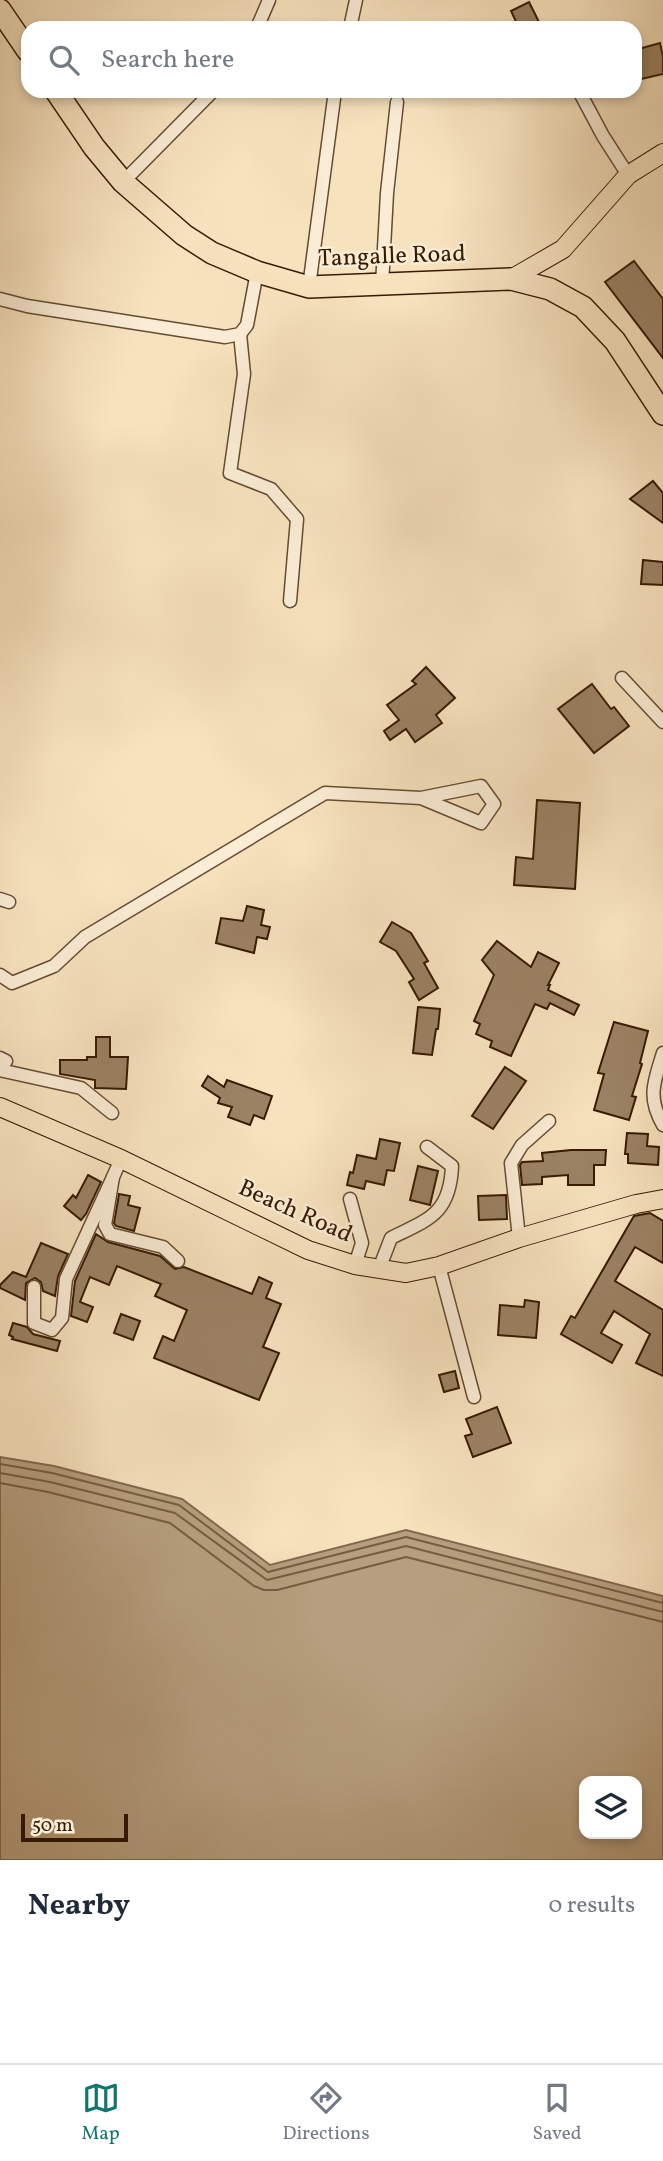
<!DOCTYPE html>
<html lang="en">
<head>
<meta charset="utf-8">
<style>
  :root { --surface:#fff; --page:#f2f2f3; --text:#1f2937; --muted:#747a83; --line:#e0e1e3; --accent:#0f766e }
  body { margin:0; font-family:Vollkorn,serif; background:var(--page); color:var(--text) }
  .controls { position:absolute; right:21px; bottom:21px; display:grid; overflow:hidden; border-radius:14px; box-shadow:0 4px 10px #0003 }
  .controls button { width:63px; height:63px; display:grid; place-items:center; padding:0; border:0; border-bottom:2px solid var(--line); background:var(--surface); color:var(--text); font:35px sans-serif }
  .scale { position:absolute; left:21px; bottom:18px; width:107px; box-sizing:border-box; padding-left:7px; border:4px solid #371a03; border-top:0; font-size:19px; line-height:24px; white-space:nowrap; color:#371a03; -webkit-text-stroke:5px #faecd5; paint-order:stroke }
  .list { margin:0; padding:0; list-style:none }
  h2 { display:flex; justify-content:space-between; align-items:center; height:91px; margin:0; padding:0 28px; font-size:30px }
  h2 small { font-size:23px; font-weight:400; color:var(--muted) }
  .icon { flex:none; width:38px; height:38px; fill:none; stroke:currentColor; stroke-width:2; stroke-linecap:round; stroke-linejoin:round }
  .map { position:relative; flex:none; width:663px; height:1860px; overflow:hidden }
  .search { position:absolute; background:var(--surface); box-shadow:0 4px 10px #0003; left:21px; right:21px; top:21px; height:77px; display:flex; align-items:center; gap:18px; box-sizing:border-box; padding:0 24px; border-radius:21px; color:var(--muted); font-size:26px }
  .sheet { height:203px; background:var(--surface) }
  nav { display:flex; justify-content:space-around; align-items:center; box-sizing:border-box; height:98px; border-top:2px solid var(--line); background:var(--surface); font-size:19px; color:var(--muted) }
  nav a { display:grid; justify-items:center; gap:4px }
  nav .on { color:var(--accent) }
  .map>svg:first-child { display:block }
  .water { fill:#b69e7e; stroke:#83694d; stroke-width:2; fill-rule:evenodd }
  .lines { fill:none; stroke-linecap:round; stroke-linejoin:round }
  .shore { stroke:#765c40; stroke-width:2 }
  .building { fill:#9b8264; stroke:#371a03; stroke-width:2 }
  .street-casing { stroke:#674c32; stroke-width:15 }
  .primary-casing { stroke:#371a03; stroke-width:20 }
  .highway-casing { stroke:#371a03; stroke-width:24 }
  .street { stroke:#faecd5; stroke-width:12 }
  .primary { stroke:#f7e2be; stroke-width:18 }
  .highway { stroke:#f7e2be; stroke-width:21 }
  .labels { text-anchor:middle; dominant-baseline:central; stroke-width:5; stroke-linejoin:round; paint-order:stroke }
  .street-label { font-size:24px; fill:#371a03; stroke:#faecd5 }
</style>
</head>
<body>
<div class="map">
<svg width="663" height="1860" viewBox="0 0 663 1860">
  <rect width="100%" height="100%" fill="#f7e2be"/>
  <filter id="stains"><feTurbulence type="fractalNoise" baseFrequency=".00286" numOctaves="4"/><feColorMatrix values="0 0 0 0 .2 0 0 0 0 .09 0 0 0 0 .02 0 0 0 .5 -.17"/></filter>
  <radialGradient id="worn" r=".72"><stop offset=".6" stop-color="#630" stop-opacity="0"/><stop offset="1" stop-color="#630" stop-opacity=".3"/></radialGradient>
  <path class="water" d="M0,1457L54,1466L182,1499L270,1565L406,1530L663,1596V1860H0ZM584,1781H637V1834H584Z"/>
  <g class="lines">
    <g class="shore">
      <polyline points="0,1464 52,1473 179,1505 268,1572 406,1537 663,1603"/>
      <polyline points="0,1473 50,1482 175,1513 267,1580 406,1546 663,1612"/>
      <polyline points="0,1483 48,1492 170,1523 254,1586 264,1590 277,1590 406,1557 663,1622"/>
    </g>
  </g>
  <g class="building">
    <polygon points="529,2 542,28 519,28 511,11"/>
    <polygon points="660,43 663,57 663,74 641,79 635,50"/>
    <polygon points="634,261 663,299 663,358 605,282"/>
    <polygon points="653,481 663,493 663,523 630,499"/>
    <polygon points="643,560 663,562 663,585 641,584"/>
    <polygon points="426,667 455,698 436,715 442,723 415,742 406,729 390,740 384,731 399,720 387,705 416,684 412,681"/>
    <polygon points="592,684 611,709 614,707 629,726 594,753 558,709"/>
    <polygon points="537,800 580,803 575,889 514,885 516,857 533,859"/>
    <polygon points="247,906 264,910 261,925 270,927 267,939 257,937 254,953 216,943 221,918 243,921"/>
    <polygon points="392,922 411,933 428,961 424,963 438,988 419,1000 409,982 414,979 396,951 380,942"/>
    <polygon points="497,941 531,967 538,952 559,963 548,985 550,985 548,990 579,1005 574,1015 550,1003 547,1009 535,1004 511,1056 490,1047 492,1041 476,1034 480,1024 474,1021 494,975 482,960"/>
    <polygon points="418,1007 440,1009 438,1029 436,1029 432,1055 413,1053"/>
    <polygon points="614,1022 648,1031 640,1063 642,1064 632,1096 636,1097 629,1120 594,1110 604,1074 598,1073"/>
    <polygon points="96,1037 110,1037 110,1057 128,1057 126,1089 95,1088 95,1080 60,1074 60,1060 87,1060 87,1057 96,1057"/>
    <polygon points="505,1067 526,1081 493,1129 472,1116"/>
    <polygon points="208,1076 224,1087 227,1080 272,1096 264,1119 254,1115 250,1125 228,1117 232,1107 218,1103 220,1098 202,1086"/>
    <polygon points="627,1133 648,1134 647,1146 659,1147 658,1165 628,1163 628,1154 625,1154"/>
    <polygon points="380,1139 400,1143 394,1171 387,1170 384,1185 366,1181 364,1189 347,1185 350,1172 353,1173 357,1155 376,1159"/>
    <polygon points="571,1150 606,1150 605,1165 594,1165 594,1185 568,1185 568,1175 542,1177 542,1184 522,1185 520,1165 522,1162 543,1161 542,1153"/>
    <polygon points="418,1166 438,1171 430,1205 410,1200"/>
    <polygon points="88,1175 101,1182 86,1214 81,1220 64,1206 73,1195 76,1198"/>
    <polygon points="119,1194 130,1196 128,1205 140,1208 134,1231 116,1226 114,1223"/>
    <polygon points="506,1195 507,1219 479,1220 478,1196"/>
    <polygon points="650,1213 663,1221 663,1263 635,1247 615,1281 663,1310 663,1376 636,1363 650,1334 614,1311 601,1333 622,1345 612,1363 561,1334 571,1316 575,1318 631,1221 634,1216"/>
    <polygon points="96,1234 108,1242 160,1256 175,1269 184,1267 252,1294 259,1277 272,1283 266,1298 281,1304 263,1347 279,1353 259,1400 154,1358 163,1336 174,1341 187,1310 155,1296 161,1284 117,1266 109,1285 90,1277 80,1302 93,1307 87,1322 71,1316 75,1281"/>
    <polygon points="41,1243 68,1254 58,1276 55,1296 43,1291 41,1282 35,1278 26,1283 25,1300 0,1288 0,1285 13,1272 26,1277"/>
    <polygon points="525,1300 539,1302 536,1338 498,1335 500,1305 524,1307"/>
    <polygon points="121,1314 140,1321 133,1340 114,1333"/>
    <polygon points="13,1323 27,1327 33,1334 60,1341 57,1351 12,1339 13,1337 9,1335"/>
    <polygon points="455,1371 459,1388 444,1392 439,1375"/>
    <polygon points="497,1407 511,1443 473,1457 465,1436 472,1434 466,1419"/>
  </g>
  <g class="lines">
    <g class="street-casing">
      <g id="street">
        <polyline points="257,28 269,0"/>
        <polyline points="350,28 356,0"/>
        <polyline points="579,91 603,136 628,175"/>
        <polyline points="123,182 213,91"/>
        <polyline points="382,285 387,193 397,102"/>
        <polyline points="309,287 335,91"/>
        <polyline points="0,299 27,306 225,337 240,334 247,325 257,272"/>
        <polyline points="240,334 244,374 230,473 271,489 297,519 290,601"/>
        <polyline points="622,678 663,722"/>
        <polyline points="0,899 9,902"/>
        <polyline points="0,975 12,983 54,966 85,937 325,793 421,798 481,786 494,804 481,823 421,798"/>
        <path d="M663,1053C654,1082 647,1097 663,1125"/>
        <polyline points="0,1058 6,1061 0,1070"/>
        <polyline points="0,1070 81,1088 112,1113"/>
        <polyline points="121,1159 113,1177 105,1225 110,1234 163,1247 178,1261"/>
        <polyline points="350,1199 362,1243 355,1265"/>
        <polyline points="519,1238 511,1163 522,1145 549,1121"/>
        <polyline points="439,1266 474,1397"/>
        <path d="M379,1269L391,1238C429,1219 450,1214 452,1166L427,1147"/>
        <polyline points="34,1287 34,1323 52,1330 62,1318 66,1279 113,1177"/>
      </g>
    </g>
    <g class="primary-casing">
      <g id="primary">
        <polyline points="511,279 563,249 628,175 663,153"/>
        <polyline points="0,1107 121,1159 308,1250 355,1265 406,1273 439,1266 519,1238 636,1204 663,1199"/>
      </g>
    </g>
    <g class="highway-casing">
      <g id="highway">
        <polyline points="0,10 28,51"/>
        <polyline points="56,91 94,147 123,182 184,235 212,253 257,272 309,287 511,279 550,289 583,307 615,341 663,414"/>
      </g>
    </g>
    <use href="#street" class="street"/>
    <use href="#primary" class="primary"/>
    <use href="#highway" class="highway"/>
  </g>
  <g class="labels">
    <g class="street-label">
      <text transform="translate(392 257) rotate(-2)">Tangalle Road</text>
      <text transform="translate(295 1212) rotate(24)">Beach Road</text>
    </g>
  </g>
  <rect width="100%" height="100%" filter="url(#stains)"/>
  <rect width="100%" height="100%" fill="url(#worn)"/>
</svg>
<div class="controls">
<button><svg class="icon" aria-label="layers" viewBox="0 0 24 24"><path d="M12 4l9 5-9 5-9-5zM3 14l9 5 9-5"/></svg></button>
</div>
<div class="scale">50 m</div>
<div class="search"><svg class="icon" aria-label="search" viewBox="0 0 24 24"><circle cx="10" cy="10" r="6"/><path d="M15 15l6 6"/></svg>Search here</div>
</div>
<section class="sheet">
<h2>Nearby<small>0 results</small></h2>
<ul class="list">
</ul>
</section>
<nav>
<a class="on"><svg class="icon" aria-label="map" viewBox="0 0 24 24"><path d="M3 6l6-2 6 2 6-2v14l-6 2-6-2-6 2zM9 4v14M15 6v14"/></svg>Map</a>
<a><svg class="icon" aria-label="directions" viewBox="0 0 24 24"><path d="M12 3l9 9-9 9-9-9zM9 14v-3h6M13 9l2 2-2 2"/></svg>Directions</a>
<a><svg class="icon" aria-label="saved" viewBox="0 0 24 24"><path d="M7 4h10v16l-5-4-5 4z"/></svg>Saved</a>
</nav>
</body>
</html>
